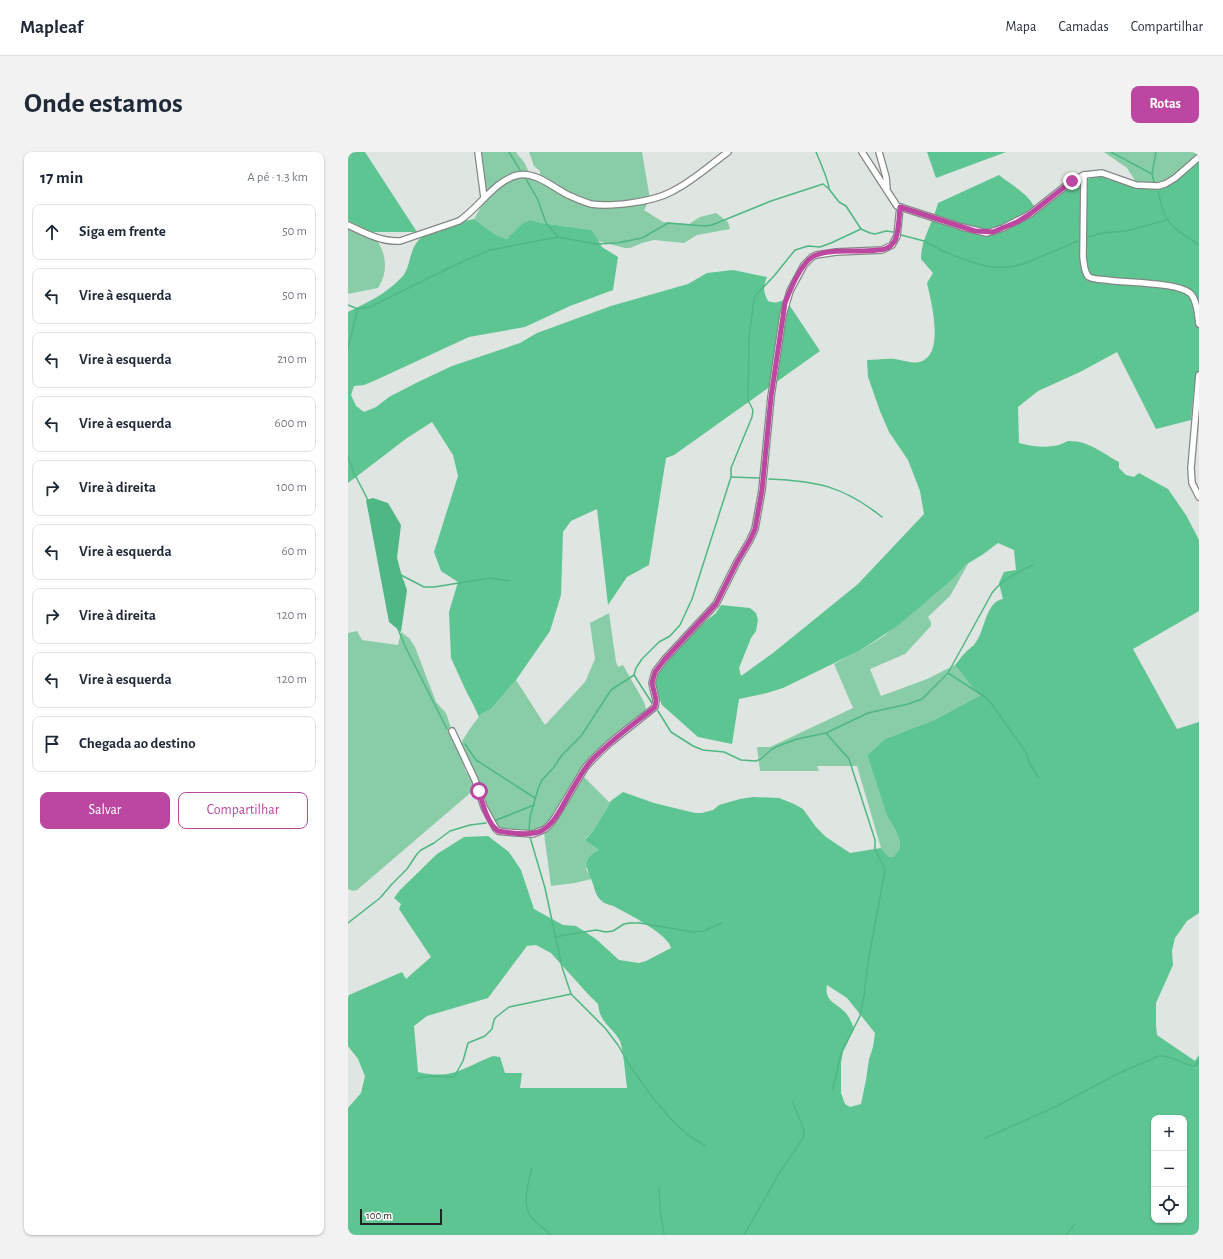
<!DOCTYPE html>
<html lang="pt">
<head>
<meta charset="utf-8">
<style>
  :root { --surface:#fff; --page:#f2f2f3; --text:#1f2937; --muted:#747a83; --line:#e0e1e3; --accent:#bb47a0 }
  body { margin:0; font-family:"Alegreya Sans",sans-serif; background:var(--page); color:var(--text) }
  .controls { position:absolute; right:12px; bottom:12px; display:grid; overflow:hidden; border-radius:8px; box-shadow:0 1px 3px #0004 }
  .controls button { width:36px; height:36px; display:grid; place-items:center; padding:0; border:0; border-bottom:1px solid var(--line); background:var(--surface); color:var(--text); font:20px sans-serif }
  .scale { position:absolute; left:12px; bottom:10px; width:82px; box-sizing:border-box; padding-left:4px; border:2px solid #212322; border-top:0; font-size:11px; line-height:14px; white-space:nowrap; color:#212322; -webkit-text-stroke:3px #fff; paint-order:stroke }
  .stop { position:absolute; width:12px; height:12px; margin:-9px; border:3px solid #bb47a0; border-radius:50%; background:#fff }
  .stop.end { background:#bb47a0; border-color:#fff; box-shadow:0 1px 4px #0008 }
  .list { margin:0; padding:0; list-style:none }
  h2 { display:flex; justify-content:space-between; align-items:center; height:52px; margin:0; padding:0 16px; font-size:17px }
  h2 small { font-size:13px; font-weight:400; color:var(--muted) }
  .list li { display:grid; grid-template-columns:26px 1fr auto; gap:12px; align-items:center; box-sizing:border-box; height:56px; margin:0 8px 8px; padding:0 8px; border:1px solid var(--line); border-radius:8px }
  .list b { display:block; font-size:15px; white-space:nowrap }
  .list em { font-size:13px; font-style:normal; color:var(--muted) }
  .actions { display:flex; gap:8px; padding:12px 16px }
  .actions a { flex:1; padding:9px 0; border:1px solid var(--accent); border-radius:8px; text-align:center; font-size:14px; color:var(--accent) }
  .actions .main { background:var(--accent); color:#fff }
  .icon { flex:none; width:22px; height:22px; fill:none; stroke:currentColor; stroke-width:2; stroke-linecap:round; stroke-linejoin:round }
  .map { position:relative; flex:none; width:851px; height:1083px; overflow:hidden; border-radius:8px }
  header { display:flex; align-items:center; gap:24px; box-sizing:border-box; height:56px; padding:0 20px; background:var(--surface); border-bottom:1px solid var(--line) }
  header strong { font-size:19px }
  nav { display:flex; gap:22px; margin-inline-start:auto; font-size:14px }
  .intro { display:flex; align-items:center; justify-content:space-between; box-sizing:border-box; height:96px; padding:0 24px }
  h1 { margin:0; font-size:28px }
  .button { padding:10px 18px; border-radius:8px; background:var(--accent); color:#fff; font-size:14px; font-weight:700 }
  main { display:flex; gap:24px; padding:0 24px }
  aside { flex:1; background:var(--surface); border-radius:8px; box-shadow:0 1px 3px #0004 }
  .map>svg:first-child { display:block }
  .green { fill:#89cda8 }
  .forest { fill:#5dc592; fill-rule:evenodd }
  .water { fill:#4eb784 }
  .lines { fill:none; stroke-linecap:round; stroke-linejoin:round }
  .stream { stroke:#4eb784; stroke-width:1.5 }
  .minor-casing { stroke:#838885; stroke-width:8 }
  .minor { stroke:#fff; stroke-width:5.5 }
  .route { stroke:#bb47a0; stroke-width:5 }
</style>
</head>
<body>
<header>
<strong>Mapleaf</strong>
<nav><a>Mapa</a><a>Camadas</a><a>Compartilhar</a></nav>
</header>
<div class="intro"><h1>Onde estamos</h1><a class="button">Rotas</a></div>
<main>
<aside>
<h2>17 min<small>A pé · 1.3 km</small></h2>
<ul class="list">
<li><svg class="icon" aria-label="ahead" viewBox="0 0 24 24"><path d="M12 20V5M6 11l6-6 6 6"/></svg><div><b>Siga em frente</b></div><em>50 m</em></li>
<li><svg class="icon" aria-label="left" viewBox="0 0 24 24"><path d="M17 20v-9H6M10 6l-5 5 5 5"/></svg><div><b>Vire à esquerda</b></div><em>50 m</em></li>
<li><svg class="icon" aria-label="left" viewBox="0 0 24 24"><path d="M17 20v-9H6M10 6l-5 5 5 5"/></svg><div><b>Vire à esquerda</b></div><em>210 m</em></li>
<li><svg class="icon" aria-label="left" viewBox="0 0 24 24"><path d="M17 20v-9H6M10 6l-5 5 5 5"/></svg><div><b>Vire à esquerda</b></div><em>600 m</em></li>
<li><svg class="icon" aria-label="right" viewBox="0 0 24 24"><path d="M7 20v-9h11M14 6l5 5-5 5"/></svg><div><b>Vire à direita</b></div><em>100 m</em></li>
<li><svg class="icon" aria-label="left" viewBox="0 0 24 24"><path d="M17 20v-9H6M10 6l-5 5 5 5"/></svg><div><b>Vire à esquerda</b></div><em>60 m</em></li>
<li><svg class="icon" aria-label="right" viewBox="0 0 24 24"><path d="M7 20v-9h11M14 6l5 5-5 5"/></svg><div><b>Vire à direita</b></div><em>120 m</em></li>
<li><svg class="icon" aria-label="left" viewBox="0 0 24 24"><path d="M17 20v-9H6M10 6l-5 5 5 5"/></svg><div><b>Vire à esquerda</b></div><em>120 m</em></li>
<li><svg class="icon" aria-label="arrive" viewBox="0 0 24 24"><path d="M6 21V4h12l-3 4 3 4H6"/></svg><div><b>Chegada ao destino</b></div></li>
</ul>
<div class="actions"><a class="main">Salvar</a><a>Compartilhar</a></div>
</aside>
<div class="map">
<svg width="851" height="1083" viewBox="0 0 851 1083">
  <rect width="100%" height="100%" fill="#dfe5e1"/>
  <g class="green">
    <path d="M133,0H168C170,4 174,7 176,10C182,21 178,20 192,24V19L186,14L181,0H294L302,47L296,58L315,70L341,72L352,65L368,61L380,70L382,77L349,83L336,91L306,88L294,91L282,96H277L250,89L244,78L193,71L183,68L159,87L148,83L126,67L138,46Z"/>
    <polygon points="756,0 851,0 851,10 810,31 790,33 779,16"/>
    <path d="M0,68C7,71 16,75 22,81C38,95 42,118 30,136L0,142Z"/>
    <polygon points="621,410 602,444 580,465 583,470 583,474 557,502 522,517 533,544 579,527 607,513 623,534 633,543 586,568 537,587 519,603 539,664 547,677 552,690 551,698 545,705 541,705 533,696 509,614 469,614 471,619 412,619 409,595 422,595 505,556 486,512 511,499 536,484 604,428"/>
    <path d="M261,461L268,510L270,515L275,513L296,550L298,557L279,580L250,604L234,621L236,625L261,650L264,648L245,679L237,687L252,699L238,717L244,727L227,731L203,734L196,681C178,688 169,685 151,680L113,591L121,578L133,562L143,557L168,528L197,573L237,530L247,507L242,471Z"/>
    <polygon points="9,479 14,488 50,493 53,480 61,486 67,495 88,550 98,561 118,620 122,625 127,637 9,738 5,739 0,737 0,481"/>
  </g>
  <g class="forest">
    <polygon points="0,0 17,0 69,80 22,80 0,68"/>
    <polygon points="579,0 658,0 588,26"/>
    <path d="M851,10V222L846,237L843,268L808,277L769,200L732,220L690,239L670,255L671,291C686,295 696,296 711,293C714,292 717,290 720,289C740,288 754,301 771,310V316L778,323L786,325L791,321L820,337L838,363L851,388V459L785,497L829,577L851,570V761L839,769L827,786L824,799L825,813L808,851V873L809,883L847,909L851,903V1083H0V956L13,941L17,924L10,907L0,894V846L1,843L54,820L58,827L83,805L51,757L53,752L46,746L52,738L89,702L116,685L140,684L161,700L173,718L186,757L215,773L228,774L248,787L271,808L291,811L298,809L323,796C320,782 282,763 269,756C265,753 259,753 255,750C249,746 247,739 245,732C240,716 231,709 251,698L237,688L245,679L264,648L275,640L306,651L347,661H354L365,658L371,653L392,647L405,645L431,646L446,652L455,657L468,675L478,685L502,701L533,696L541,705H545L551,698L552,690L547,677L539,664L519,603L537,587L586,568L633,543L623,534L607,513C610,510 612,506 615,503C619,498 625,495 628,490C637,478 638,449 655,447L651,431L656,420L668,418L666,398L650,391L634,403L619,412L604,428L548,475L511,499L435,536L419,541L391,547L384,592L350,585L314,553L305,531V519L340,483L368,461L373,453L402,456L408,461L410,468L408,479L403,486L391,516L393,524L425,501L510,432L576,362L572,339L560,308L541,280L532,259L520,225L519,208C528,208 537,206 547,207C555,208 563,212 571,210C598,204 583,149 579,131L585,121L573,107C573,87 585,71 590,51L651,23C663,33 683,43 688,59L723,31L732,30L734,33L746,22C761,22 773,29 788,32C807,37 834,19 851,10ZM188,793L203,801L239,841L250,852C252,872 264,874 272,889C275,896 278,927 279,936H172L174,921H157L152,905L145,904C114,916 105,928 70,920L66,874L79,864L140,846L179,794ZM479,833L499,846L527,881L525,895L521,907L518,928L513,952L502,955L497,952L493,941V911L495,900L506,877C504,871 502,866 497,860C488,851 476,849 479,833ZM806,966H836V1068H806Z"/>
    <path d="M126,67L148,83L159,87L174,72L183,68L193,71L244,78L254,95L270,105L265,138L222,154L177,175L121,185L28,228L16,233L6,234L3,243L8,254L16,260L28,255L41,245L68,231L104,214L172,191L189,181L263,154L340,132L359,121L385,118L419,125C415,135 415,139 420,149C428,152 432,150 439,146L442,154L472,199L326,303L318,306L301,413L279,425L260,453L249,357L223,369L215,380L213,443L202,479L168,528L143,557L133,562L131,565L125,552L119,541L103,506L101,460L110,430L93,419L86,400L110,324L105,303L84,270L59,286L0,331V160C20,150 38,142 54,125C60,119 61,108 64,100C72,75 104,72 126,67Z"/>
  </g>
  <polygon class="water" points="25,346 40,351 53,373 49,406 53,421 59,438 53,480 41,470 18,348"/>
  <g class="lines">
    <g class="stream">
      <polyline points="161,0 172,18"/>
      <path d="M468,0C471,7 481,31 481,37"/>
      <polyline points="763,0 804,22"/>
      <polyline points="178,27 190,48 198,71 210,85"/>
      <polyline points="806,30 804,22 808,0"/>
      <path d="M810,39C812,46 813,54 816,61C821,75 839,85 851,93"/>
      <polyline points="553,83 576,89 595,99 617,108 642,115 664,115 678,111 730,89"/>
      <polyline points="740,85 754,81 778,79 819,68"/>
      <polyline points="0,153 10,157 22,155 109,112 142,98 210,85 248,92 269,91 294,86 320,71 356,74 364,73 423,49 475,32 481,37 491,50 498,54 513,77 522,81 527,82 538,79 546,80"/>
      <polyline points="0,196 10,157"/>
      <polyline points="0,305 6,321 20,348"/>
      <polyline points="383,325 411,326"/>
      <path d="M421,327C469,329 495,334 534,365"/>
      <polyline points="53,423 76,435 86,435 142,426 162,429"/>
      <polyline points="50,477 57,494 99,577"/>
      <polyline points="600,521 640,547 678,600 681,610 690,625"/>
      <polyline points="286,523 304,551"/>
      <path d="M310,559L323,580L345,594L355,598L376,600L393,608L408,609L413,607L424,597L430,594L449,587L478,581L520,561L560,552L574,547L600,521L644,441C655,427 668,421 685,413"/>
      <polyline points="478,581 501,607 527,688 527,697 537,718 520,810 516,844 512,864 493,901 485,937"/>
      <polyline points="117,592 128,608 187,646"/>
      <polyline points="146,669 186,653"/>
      <polyline points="181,678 182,665 190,637 194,628 206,615 214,603 233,584 263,538 286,523 288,516 294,507 311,490 322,484 332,473 344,447 383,325 383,316 404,265 405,258 400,248 401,185 406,148 408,143 426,124 447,98 460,94 472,95 483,91 513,77"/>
      <polyline points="182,685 197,736 214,815 223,842 257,876 270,893 282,914 305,946 323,967 341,984 358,994"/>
      <polyline points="0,771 32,746 44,732 59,717 69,702 73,698 86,691 102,679 122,673 138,671"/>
      <polyline points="206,785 248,778 258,780 265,779 276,772 282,771 292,771 345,780 356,779 374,771"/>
      <polyline points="69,926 86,924 102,925 106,925 115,909 120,891 137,884 144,877 146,868 148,865 161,855 223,842"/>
      <path d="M637,986L707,955L769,922L811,904C824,903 833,912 845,914H847L851,909"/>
      <path d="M184,1016C180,1031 173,1053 184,1066C189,1072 197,1077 203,1083"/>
      <polyline points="311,1036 312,1057 316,1083"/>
      <polyline points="396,1083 432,1020 455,986 456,979 453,970 444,949"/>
      <polyline points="718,1083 727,1072"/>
    </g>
    <g class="minor-casing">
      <g id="minor">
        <polyline points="130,0 136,46"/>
        <polyline points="514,0 549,54 614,75 639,81 655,76 682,62 724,29 736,23 754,21 788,33 810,34 817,32 827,26 851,5"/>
        <polyline points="531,0 538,25 539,36"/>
        <path d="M736,23L735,105C736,111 736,121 741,125C746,128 754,127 759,128C777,131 832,130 843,142C849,149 850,163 851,172"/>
        <path d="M0,73C17,81 33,90 52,89L111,69C130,57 147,28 170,23C187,19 206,36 220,43C227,46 235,50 243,52C264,55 304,50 323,40C344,30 362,13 380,0"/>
        <polyline points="851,223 843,316 844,331 851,345"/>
        <path d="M104,579L127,628L136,655L148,677L150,679L157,680L185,682L197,677L203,671L208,664L237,616C257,592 284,574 307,555L308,548L304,531L307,520L317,507L368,452L389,410L402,388L407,377L414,338L423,245L435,163L442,139L456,113L464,105L468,103L488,100L534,98L544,93L549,84L552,55"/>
      </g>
    </g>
    <use href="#minor" class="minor"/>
  </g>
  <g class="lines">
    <path class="route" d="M131,639C135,653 139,670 150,679C162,681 183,684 193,679C207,672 214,654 222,641C229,630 235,617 244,608C263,588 286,572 307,555L308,548L304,531L307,520L317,507L368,452L389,410L402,388L407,377L414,338L423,245L437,151C442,138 454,108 468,103C487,96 509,101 529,98C535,98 542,96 545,91C551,85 551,64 552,55L627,79L645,80L669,70L682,62L724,29"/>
  </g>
</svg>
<div class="controls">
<button>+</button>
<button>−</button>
<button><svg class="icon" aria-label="locate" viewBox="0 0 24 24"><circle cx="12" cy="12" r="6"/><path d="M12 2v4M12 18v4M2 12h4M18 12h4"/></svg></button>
</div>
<div class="scale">100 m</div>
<div class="stop" style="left:131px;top:639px"></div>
<div class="stop end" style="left:724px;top:29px"></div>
</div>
</main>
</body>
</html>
